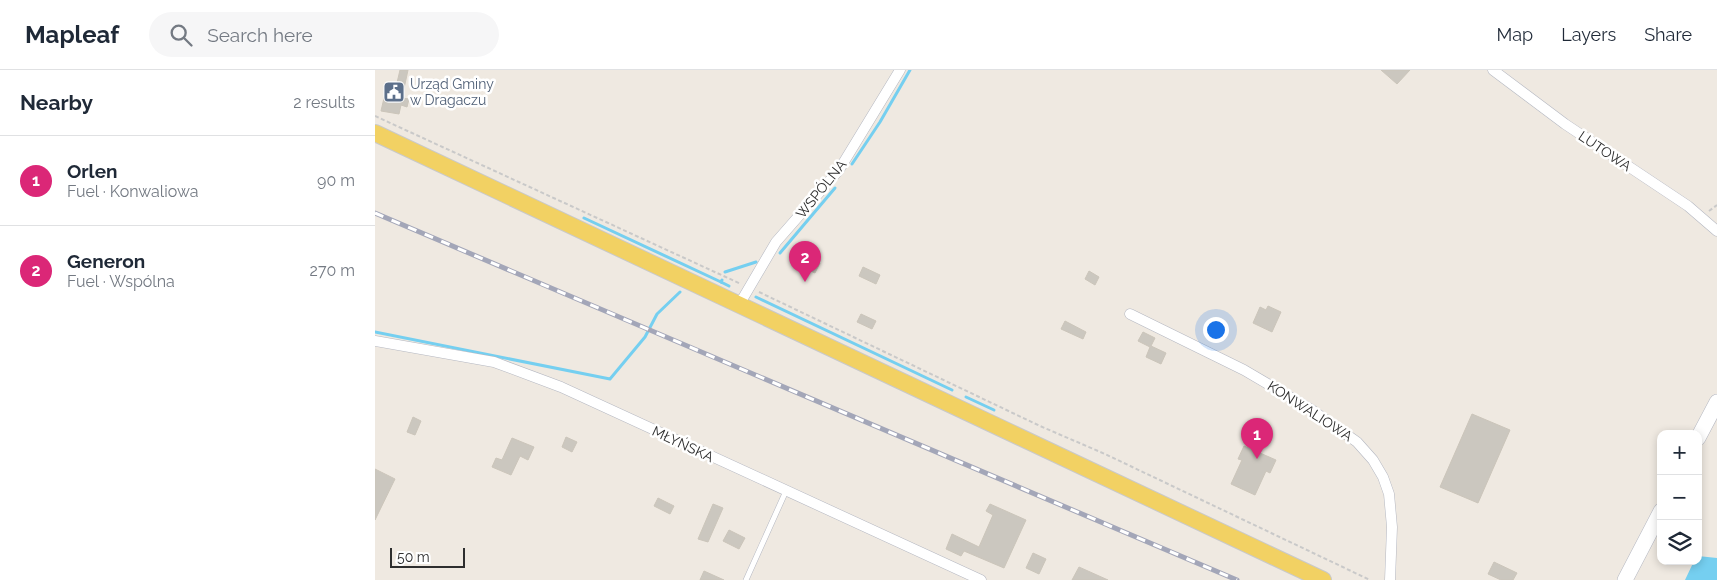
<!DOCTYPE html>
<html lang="en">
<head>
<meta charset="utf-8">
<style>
  :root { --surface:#fff; --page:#f6f6f7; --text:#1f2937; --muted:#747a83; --line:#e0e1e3; --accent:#db2777 }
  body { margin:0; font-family:Raleway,sans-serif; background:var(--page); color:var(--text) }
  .controls { position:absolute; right:15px; bottom:15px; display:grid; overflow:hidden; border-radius:10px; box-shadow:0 2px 8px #0003 }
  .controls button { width:45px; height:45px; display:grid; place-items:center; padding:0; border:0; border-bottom:1px solid var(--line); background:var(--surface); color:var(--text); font:25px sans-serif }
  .scale { position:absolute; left:15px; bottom:12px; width:75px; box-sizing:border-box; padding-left:5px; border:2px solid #2e2e2e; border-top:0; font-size:14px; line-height:18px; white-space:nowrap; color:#2e2e2e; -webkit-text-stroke:4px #fff; paint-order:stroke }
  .you { position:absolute; left:840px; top:259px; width:18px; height:18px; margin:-12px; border:4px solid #fff; border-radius:50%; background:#1a73e8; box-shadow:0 0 0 8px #1a73e833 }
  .badge { display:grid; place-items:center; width:32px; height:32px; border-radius:50%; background:var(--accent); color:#fff; font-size:16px; font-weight:700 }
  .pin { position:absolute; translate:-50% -41px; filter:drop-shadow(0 1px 2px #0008) }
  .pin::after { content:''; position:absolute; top:26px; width:18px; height:15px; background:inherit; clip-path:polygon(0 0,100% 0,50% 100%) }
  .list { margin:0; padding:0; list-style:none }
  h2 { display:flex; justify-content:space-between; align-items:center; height:65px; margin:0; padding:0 20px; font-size:21px }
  h2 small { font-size:16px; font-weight:400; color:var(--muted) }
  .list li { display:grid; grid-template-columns:32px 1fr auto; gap:15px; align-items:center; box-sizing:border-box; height:90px; padding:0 20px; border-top:1px solid var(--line) }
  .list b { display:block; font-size:19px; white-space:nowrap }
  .list p { margin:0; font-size:16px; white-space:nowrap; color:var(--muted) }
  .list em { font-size:16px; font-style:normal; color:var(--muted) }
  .icon { flex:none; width:28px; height:28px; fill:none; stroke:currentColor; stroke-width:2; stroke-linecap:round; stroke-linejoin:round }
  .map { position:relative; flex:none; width:1342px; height:510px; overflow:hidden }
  header { display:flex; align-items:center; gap:30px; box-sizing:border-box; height:70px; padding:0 25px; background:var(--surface); border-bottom:1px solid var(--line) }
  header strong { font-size:24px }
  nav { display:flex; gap:28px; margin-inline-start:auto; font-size:18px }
  .search { width:350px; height:45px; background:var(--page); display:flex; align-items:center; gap:12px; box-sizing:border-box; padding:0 18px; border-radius:28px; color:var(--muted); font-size:19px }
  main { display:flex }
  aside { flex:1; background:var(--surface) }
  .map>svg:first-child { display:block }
  .water { fill:#75cff0 }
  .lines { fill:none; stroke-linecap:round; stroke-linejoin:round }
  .stream { stroke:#75cff0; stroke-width:3 }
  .building { fill:#cbc7bf; stroke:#cbc5ba }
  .service-casing { stroke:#b4b7c1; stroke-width:6 }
  .minor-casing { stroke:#b4b7c1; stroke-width:11 }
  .secondary-casing { stroke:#b4b7c1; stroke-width:16 }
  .primary-casing { stroke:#c9c9c9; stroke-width:18 }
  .path { stroke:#c9c9c9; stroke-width:2; stroke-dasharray:4 2.5; stroke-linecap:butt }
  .service { stroke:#fff; stroke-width:5 }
  .minor { stroke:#fff; stroke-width:10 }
  .secondary { stroke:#fff; stroke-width:15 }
  .primary { stroke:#f2d163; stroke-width:16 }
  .rail-casing { stroke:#a3a6b8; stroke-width:5 }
  .rail { stroke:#fff; stroke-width:3; stroke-dasharray:9; stroke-linecap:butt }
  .labels { text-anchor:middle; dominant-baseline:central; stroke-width:5; stroke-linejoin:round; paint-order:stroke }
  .service-label { font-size:14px; fill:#4e5e75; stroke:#fff; text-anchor:start }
  .street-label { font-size:14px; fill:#2e2e2e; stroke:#fff }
</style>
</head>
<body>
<header>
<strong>Mapleaf</strong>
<div class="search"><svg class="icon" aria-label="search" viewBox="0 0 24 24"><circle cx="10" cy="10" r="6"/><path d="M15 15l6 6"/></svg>Search here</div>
<nav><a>Map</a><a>Layers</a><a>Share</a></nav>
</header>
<main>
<aside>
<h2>Nearby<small>2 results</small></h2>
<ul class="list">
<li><span class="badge">1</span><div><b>Orlen</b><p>Fuel · Konwaliowa</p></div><em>90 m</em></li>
<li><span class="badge">2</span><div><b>Generon</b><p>Fuel · Wspólna</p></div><em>270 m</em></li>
</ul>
</aside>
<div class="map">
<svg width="1342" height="510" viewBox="0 0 1342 510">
  <rect width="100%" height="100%" fill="#efe9e1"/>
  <polygon class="water" points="1323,486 1342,488 1342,510 1310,510 1319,491 1323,491"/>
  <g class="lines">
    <g class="stream">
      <polyline points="477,94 505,52 535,0"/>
      <polyline points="209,148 346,212 347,210"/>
      <polyline points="405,183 460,118"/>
      <polyline points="350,202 381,192"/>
      <polyline points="346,212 354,216"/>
      <polyline points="381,227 577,320"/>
      <polyline points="0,262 235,309 270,267 282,244 305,222"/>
      <polyline points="591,327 619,340"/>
    </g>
  </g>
  <g class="building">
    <polygon points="25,0 33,0 27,28 34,29 32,37 26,35 24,44 6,41 12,15 21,17"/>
    <polygon points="1006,0 1035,0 1022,14"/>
    <polygon points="428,184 445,193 440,203 423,195"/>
    <polygon points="488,197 505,205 501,214 484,206"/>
    <polygon points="714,201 724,207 720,215 710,209"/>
    <polygon points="893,236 906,242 897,262 878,253 885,237 891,240"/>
    <polygon points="486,244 501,251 497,259 482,252"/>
    <polygon points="690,251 711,262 708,269 686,259"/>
    <polygon points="768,262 780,268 776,276 791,283 786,294 771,287 775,277 763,271"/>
    <polygon points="1097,344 1135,360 1103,433 1065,417"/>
    <polygon points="38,347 46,351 40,365 32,362"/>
    <polygon points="191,367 202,372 197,382 187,377"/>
    <polygon points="137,368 159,377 153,390 145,386 136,405 117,397 121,388 127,390"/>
    <polygon points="869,376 901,390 895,403 891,401 880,425 856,414 867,390 863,389"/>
    <polygon points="0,399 20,409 0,450"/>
    <polygon points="283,428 299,436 295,444 279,436"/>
    <polygon points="338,434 348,438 333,472 323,469"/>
    <polygon points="615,434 651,450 629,498 589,481 586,486 571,479 577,464 604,477 618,445 611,441"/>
    <polygon points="354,460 370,468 364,479 348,471"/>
    <polygon points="658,483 671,489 664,504 651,498"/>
    <polygon points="1119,492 1142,503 1138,510 1126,510 1113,504"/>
    <polygon points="704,497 733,510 697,510"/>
    <polygon points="329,501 349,510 325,510"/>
  </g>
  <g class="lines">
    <g class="service-casing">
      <polyline id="service" points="371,510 411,421"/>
    </g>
    <g class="minor-casing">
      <g id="minor">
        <polyline points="1118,0 1190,54 1313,136 1342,161"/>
        <polyline points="364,235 401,172 464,100 525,0"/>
        <polyline points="755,244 869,300 937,340 982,372 998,390 1008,407 1014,424 1017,457 1015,510"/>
        <polyline points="0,271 119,292 186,317 606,510"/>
      </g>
    </g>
    <g class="secondary-casing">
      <g id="secondary">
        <polyline points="1323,368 1342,332"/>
        <polyline points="1250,510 1286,441"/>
      </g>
    </g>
    <g class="primary-casing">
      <polyline id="primary" points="0,63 948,510"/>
    </g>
    <g class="path">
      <polyline points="0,46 366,214"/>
      <polyline points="1334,141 1342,135"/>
      <polyline points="384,222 665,356 730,384 995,510"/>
    </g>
    <use href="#service" class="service"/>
    <use href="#minor" class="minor"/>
    <use href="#secondary" class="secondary"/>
    <use href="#primary" class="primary"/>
    <g class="rail-casing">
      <polyline id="rail" points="0,143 862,510"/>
    </g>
    <use href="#rail" class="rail"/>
  </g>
  <defs>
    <g id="civic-square" transform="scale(1.125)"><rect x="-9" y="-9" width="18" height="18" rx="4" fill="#5c6f8a" stroke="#fff"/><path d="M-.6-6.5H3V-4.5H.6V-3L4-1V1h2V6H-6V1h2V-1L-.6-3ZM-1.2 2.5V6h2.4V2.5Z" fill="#fff"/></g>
  </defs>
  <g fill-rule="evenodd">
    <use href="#civic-square" x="19" y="22"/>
  </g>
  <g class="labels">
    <g class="service-label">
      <text x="35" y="14">Urząd Gminy<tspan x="35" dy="16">w Dragaczu</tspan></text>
    </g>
    <g class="street-label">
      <text transform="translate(1230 81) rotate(34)">LUTOWA</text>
      <text transform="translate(446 119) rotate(-51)">WSPÓLNA</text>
      <text transform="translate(935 341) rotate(33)">KONWALIOWA</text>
      <text transform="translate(308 374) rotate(25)">MŁYŃSKA</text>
    </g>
  </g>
</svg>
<div class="controls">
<button>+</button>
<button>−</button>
<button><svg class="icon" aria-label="layers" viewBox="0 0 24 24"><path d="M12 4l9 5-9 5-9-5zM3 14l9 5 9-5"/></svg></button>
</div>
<div class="scale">50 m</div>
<div class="you"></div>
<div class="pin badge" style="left:882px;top:389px">1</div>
<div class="pin badge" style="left:430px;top:212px">2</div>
</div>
</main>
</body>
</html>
